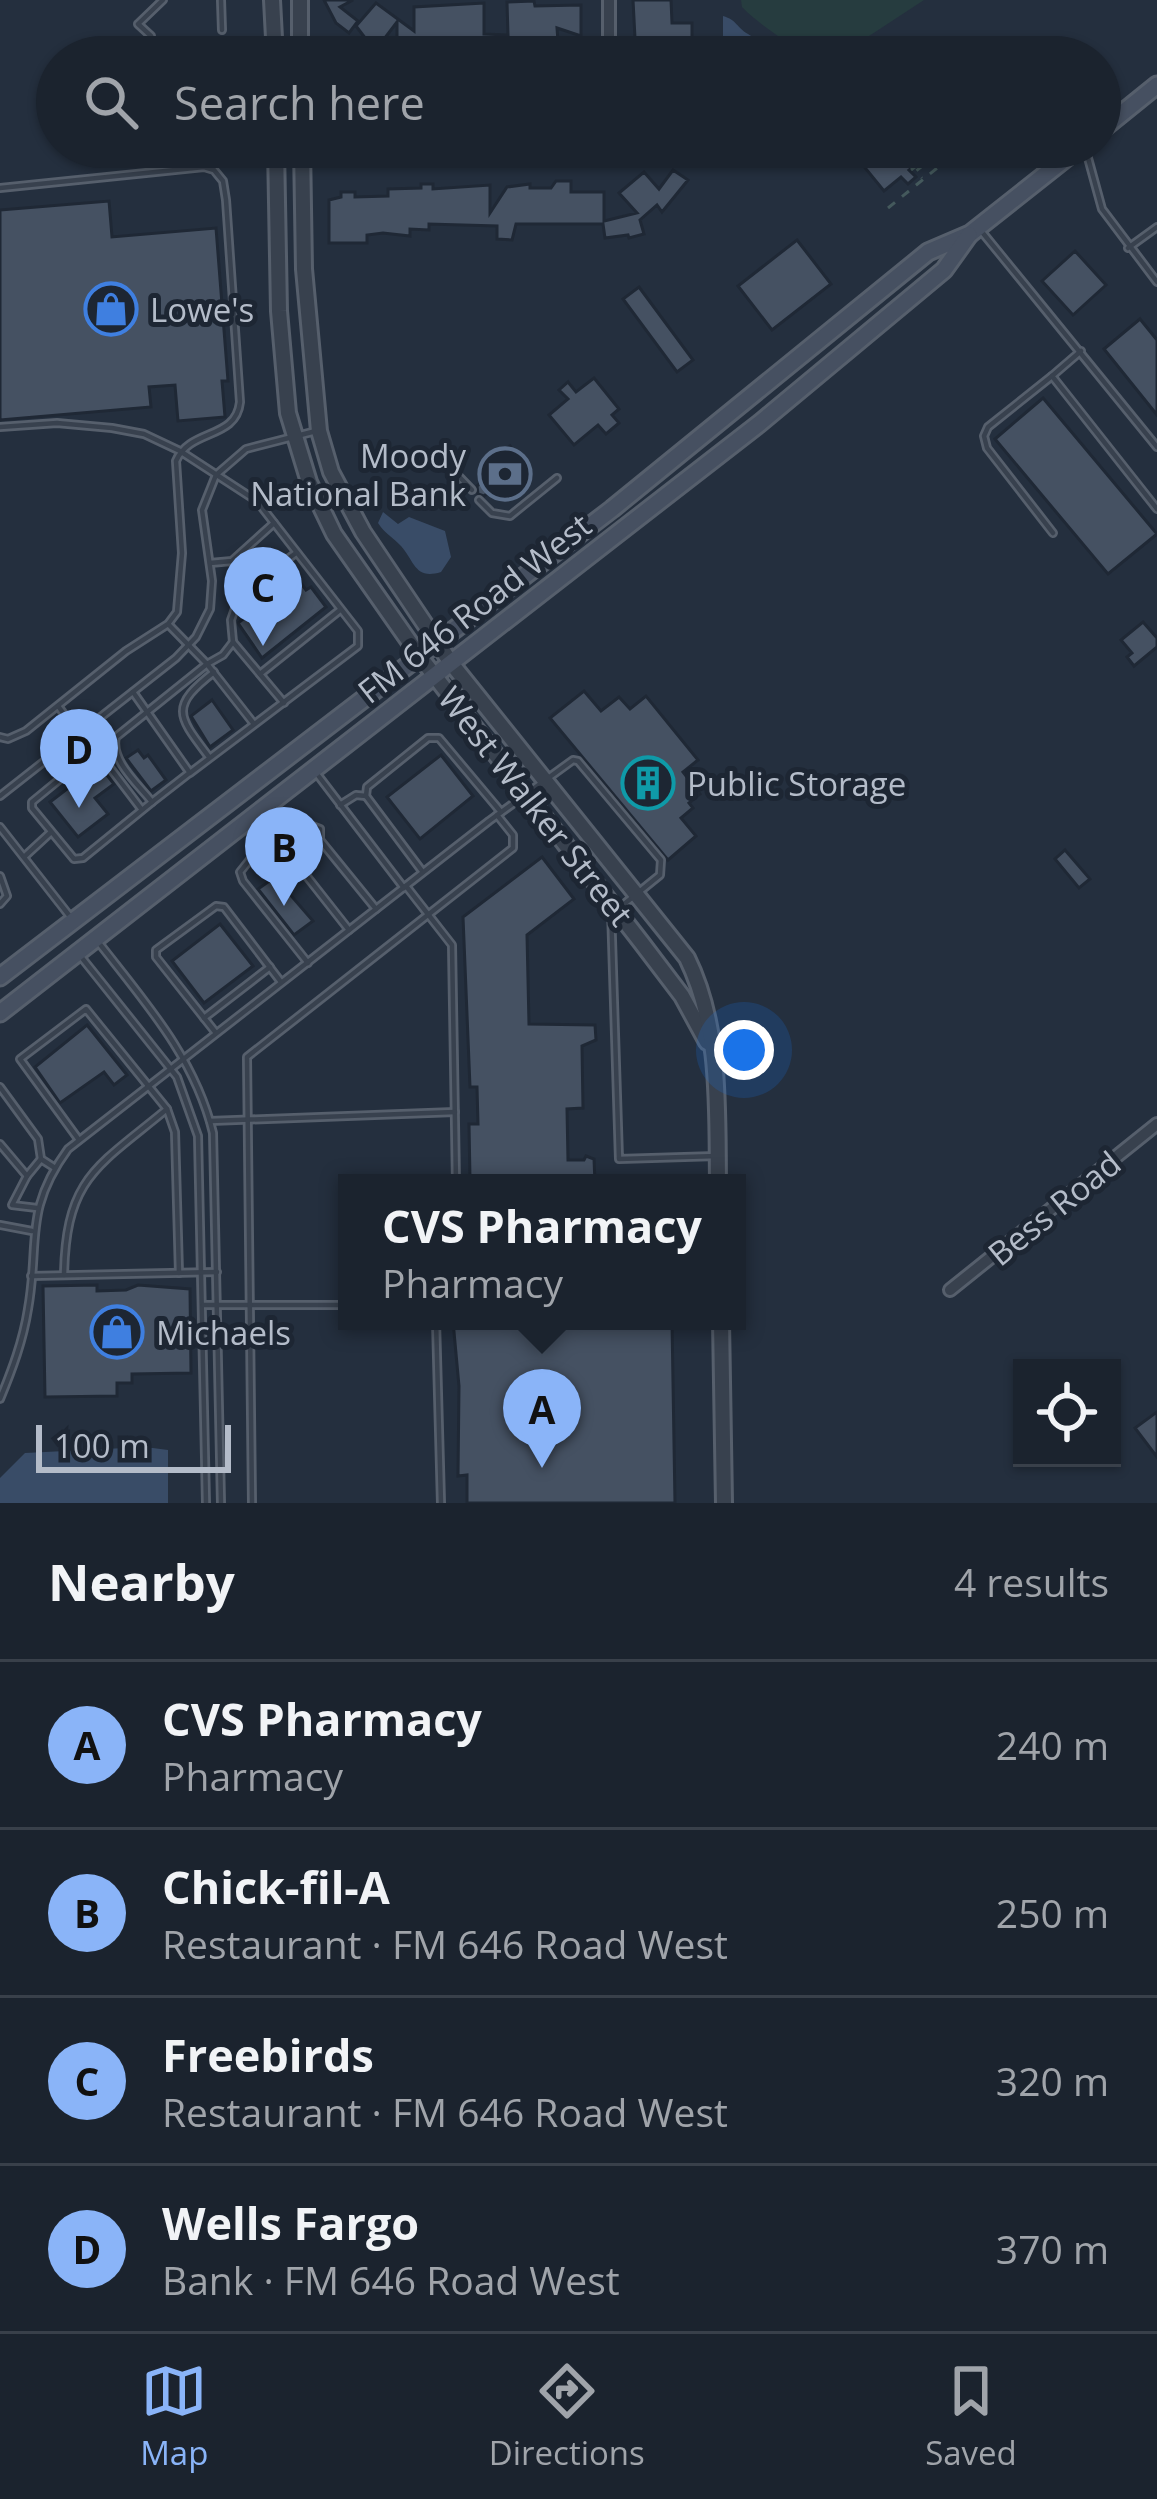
<!DOCTYPE html>
<html lang="en">
<head>
<meta charset="utf-8">
<style>
  :root { --surface:#1b232e; --page:#242b36; --text:#f1f3f6; --muted:#a0a4aa; --line:#39404a; --accent:#8ab4f8 }
  body { margin:0; font-family:"Open Sans",sans-serif; background:var(--page); color:var(--text) }
  .controls { position:absolute; right:36px; bottom:36px; display:grid; overflow:hidden; border-radius:0px; box-shadow:0 3px 9px #0004 }
  .controls button { width:108px; height:108px; display:grid; place-items:center; padding:0; border:0; border-bottom:3px solid var(--line); background:var(--surface); color:var(--text); font:60px sans-serif }
  .scale { position:absolute; left:36px; bottom:30px; width:195px; box-sizing:border-box; padding-left:12px; border:6px solid #b4bcc9; border-top:0; font-size:33px; line-height:42px; white-space:nowrap; color:#b4bcc9; -webkit-text-stroke:9px #1d2633; paint-order:stroke }
  .you { position:absolute; left:744px; top:1050px; width:42px; height:42px; margin:-30px; border:9px solid #fff; border-radius:50%; background:#1a73e8; box-shadow:0 0 0 18px #1a73e833 }
  .badge { display:grid; place-items:center; width:78px; height:78px; border-radius:50%; background:var(--accent); color:#111; font-size:39px; font-weight:700 }
  .pin { position:absolute; translate:-50% -99px; filter:drop-shadow(0 3px 6px #0008) }
  .pin::after { content:''; position:absolute; top:63px; width:42px; height:36px; background:inherit; clip-path:polygon(0 0,100% 0,50% 100%) }
  .popup { position:absolute; left:338px; top:1174px; width:408px; height:156px; box-sizing:border-box; display:grid; place-content:center; border-radius:0px; background:var(--surface); filter:drop-shadow(0 3px 9px #0005); font-size:39px; white-space:nowrap; color:var(--muted) }
  .popup b { font-size:45px; color:var(--text) }
  .popup::after { content:''; position:absolute; left:50%; top:100%; margin-left:-24px; border:24px solid transparent; border-top-color:var(--surface) }
  .list { margin:0; padding:0; list-style:none }
  h2 { display:flex; justify-content:space-between; align-items:center; height:156px; margin:0; padding:0 48px; font-size:51px }
  h2 small { font-size:39px; font-weight:400; color:var(--muted) }
  .list li { display:grid; grid-template-columns:78px 1fr auto; gap:36px; align-items:center; box-sizing:border-box; height:168px; padding:0 48px; border-top:3px solid var(--line) }
  .list b { display:block; font-size:45px; white-space:nowrap }
  .list p { margin:0; font-size:39px; white-space:nowrap; color:var(--muted) }
  .list em { font-size:39px; font-style:normal; color:var(--muted) }
  .icon { flex:none; width:66px; height:66px; fill:none; stroke:currentColor; stroke-width:2; stroke-linecap:round; stroke-linejoin:round }
  .map { position:relative; flex:none; width:1157px; height:1503px; overflow:hidden }
  .search { position:absolute; background:var(--surface); box-shadow:0 3px 9px #0004; left:36px; right:36px; top:36px; height:132px; display:flex; align-items:center; gap:30px; box-sizing:border-box; padding:0 42px; border-radius:66px; color:var(--muted); font-size:45px }
  .sheet { height:828px; background:var(--surface) }
  nav { display:flex; justify-content:space-around; align-items:center; box-sizing:border-box; height:168px; border-top:3px solid var(--line); background:var(--surface); font-size:33px; color:var(--muted) }
  nav a { display:grid; justify-items:center; gap:6px }
  nav .on { color:var(--accent) }
  .map>svg:first-child { display:block }
  .green { fill:#263c3f }
  .water { fill:#394c67 }
  .building { fill:#455162; stroke:#1f2835; stroke-width:3 }
  .lines { fill:none; stroke-linecap:round; stroke-linejoin:round }
  .service-casing { stroke:#565f6c; stroke-width:10 }
  .minor-casing { stroke:#565f6c; stroke-width:16 }
  .tertiary-casing { stroke:#565f6c; stroke-width:20 }
  .secondary-casing { stroke:#565f6c; stroke-width:21 }
  .path { stroke:#44595c; stroke-width:3; stroke-dasharray:9 9; stroke-linecap:butt }
  .service { stroke:#38414e; stroke-width:4.5 }
  .minor { stroke:#38414e; stroke-width:10 }
  .tertiary { stroke:#38414e; stroke-width:14 }
  .secondary { stroke:#465061; stroke-width:15 }
  .labels { text-anchor:middle; dominant-baseline:central; stroke-width:10; stroke-linejoin:round; paint-order:stroke }
  .poi-label { font-size:33px; fill:#b4bcc9; stroke:#1d2633; text-anchor:start }
  .street-label { font-size:33px; fill:#b4bcc9; stroke:#1d2633 }
</style>
</head>
<body>
<div class="map">
<svg width="1157" height="1503" viewBox="0 0 1157 1503">
  <rect width="100%" height="100%" fill="#242f3e"/>
  <path class="green" d="M741,0H924L837,57H802C784,37 761,27 742,7Z"/>
  <g class="water">
    <path d="M723,16C737,20 736,27 748,34C763,45 780,43 795,57H723Z"/>
    <path d="M383,512L398,524L409,517L445,531L451,557L441,572C415,580 415,562 401,546C393,537 385,534 378,523Z"/>
    <polygon points="145,1447 168,1450 168,1503 0,1503 0,1478 25,1453"/>
  </g>
  <g class="building">
    <polygon points="324,0 353,0 340,7 358,21 349,33 336,23"/>
    <polygon points="633,0 671,0 672,23 692,23 692,39 673,39 673,57 636,57"/>
    <polygon points="534,1 535,6 581,5 581,36 557,28 559,55 542,56 541,39 512,40 512,48 495,48 495,54 451,52 451,45 416,45 416,56 397,56 397,22 375,51 356,26 376,3 414,31 414,7 484,3 484,34 508,35 507,2"/>
    <polygon points="649,147 675,147 676,162 650,164"/>
    <polygon points="848,147 937,147 909,170 916,177 908,184 901,177 884,191"/>
    <polygon points="673,170 688,180 662,212 657,205 640,220 644,234 629,238 628,235 605,238 603,224 516,224 512,240 497,239 497,226 429,224 429,230 410,229 410,236 383,233 367,235 367,243 329,243 329,200 341,197 341,192 355,192 355,197 388,196 388,189 421,188 421,184 433,184 433,189 490,185 490,213 507,187 530,184 530,188 551,188 556,181 571,181 571,192 604,192 604,221 637,213 619,193 644,172 659,189"/>
    <polygon points="109,201 112,237 216,228 228,381 222,381 225,417 178,421 175,385 149,387 151,407 0,420 0,210"/>
    <polygon points="797,240 831,284 772,330 738,286"/>
    <polygon points="1075,251 1106,285 1073,315 1042,281"/>
    <polygon points="639,287 693,360 677,372 623,299"/>
    <polygon points="1140,319 1157,340 1157,415 1104,349"/>
    <polygon points="594,378 619,409 612,415 619,423 606,434 598,425 574,445 549,415 568,399 559,390 568,382 576,392"/>
    <polygon points="1043,398 1157,534 1108,574 995,439"/>
    <polygon points="510,446 529,471 499,494 494,488 484,496 478,494 477,486 487,478 481,469"/>
    <polygon points="297,578 306,590 311,587 326,607 262,658 238,623"/>
    <polygon points="1143,622 1157,638 1157,647 1134,666 1127,657 1132,653 1121,640"/>
    <polygon points="584,691 601,711 619,697 630,709 646,696 698,760 683,772 700,794 689,803 693,808 681,818 696,836 668,860 550,718"/>
    <polygon points="212,700 233,730 210,747 191,716"/>
    <polygon points="138,750 144,758 148,755 166,780 151,791 126,758"/>
    <polygon points="441,755 473,796 420,839 387,797"/>
    <polygon points="102,769 114,784 95,798 108,814 78,837 50,802 80,779 84,783"/>
    <polygon points="1065,850 1090,879 1079,888 1055,859"/>
    <polygon points="542,857 574,899 527,935 529,1024 595,1025 596,1040 582,1046 583,1108 567,1109 568,1160 584,1160 586,1156 594,1159 595,1183 478,1183 478,1178 470,1179 469,1124 478,1124 477,1087 470,1087 463,917"/>
    <polygon points="275,877 313,921 294,935 258,889"/>
    <polygon points="220,924 253,966 204,1003 172,961"/>
    <polygon points="87,1025 127,1075 114,1085 104,1072 60,1103 35,1067"/>
    <polygon points="97,1285 97,1291 126,1290 138,1285 190,1289 191,1373 132,1374 132,1383 117,1383 117,1396 45,1397 43,1286"/>
    <polygon points="453,1321 672,1321 675,1503 467,1503 467,1475 458,1476 459,1386"/>
    <polygon points="1157,1412 1157,1457 1135,1428"/>
  </g>
  <g class="lines">
    <g class="service-casing">
      <g id="service">
        <polyline points="221,0 222,30"/>
        <polyline points="151,36 138,24 163,0"/>
        <polyline points="1085,147 1102,209 1157,282"/>
        <path d="M0,188L204,167L214,170L223,181L226,200L240,402C236,440 190,428 176,461L182,553L177,612L168,624L126,651L26,731L8,739L0,737"/>
        <polyline points="982,232 1157,447"/>
        <polyline points="1128,248 1157,227"/>
        <polyline points="1081,351 1052,376 1157,509"/>
        <polyline points="1052,376 988,427 984,436 987,448 1053,533"/>
        <polyline points="0,427 57,423 112,428 144,434 180,451 257,501 358,631 358,646 190,773 133,692"/>
        <polyline points="447,464 472,490"/>
        <polyline points="479,500 492,513 510,516 557,478"/>
        <polyline points="232,561 243,585 253,584 296,553"/>
        <polyline points="210,563 232,561 274,523"/>
        <polyline points="169,625 207,664 223,655 233,642 284,703"/>
        <polyline points="233,642 231,620 243,585"/>
        <polyline points="260,674 340,610"/>
        <polyline points="58,706 79,734"/>
        <polyline points="67,744 82,761"/>
        <path d="M209,757C178,716 169,707 214,672"/>
        <path d="M188,774L152,802C138,784 110,760 116,737L207,664L254,724"/>
        <polyline points="317,774 404,888"/>
        <polyline points="0,796 176,658 196,637 210,609 212,581 202,510 216,475 246,449 316,431"/>
        <polyline points="340,805 356,795 366,796"/>
        <polyline points="142,810 98,752 93,752 32,802 32,808 74,859 83,858 152,802"/>
        <polyline points="0,827 72,919"/>
        <polyline points="24,857 50,833"/>
        <polyline points="422,871 366,796 367,787 428,738 439,738 501,812"/>
        <polyline points="0,876 7,896 0,904"/>
        <polyline points="406,886 452,945 456,1183"/>
        <polyline points="611,909 619,1159 717,1156"/>
        <polyline points="349,930 294,860 293,852 310,839 320,840 376,909"/>
        <path d="M99,943C145,1002 195,1058 213,1133L221,1503"/>
        <polyline points="82,958 177,1077 198,1136 206,1503"/>
        <polyline points="308,963 243,881 240,872 252,857 267,855 307,824 320,829 320,840"/>
        <polyline points="204,1018 270,967"/>
        <polyline points="216,1033 156,957 156,950 216,906 224,907 281,982"/>
        <polyline points="0,1087 38,1139 41,1159 55,1168"/>
        <polyline points="167,1109 175,1132 179,1273"/>
        <polyline points="210,1121 455,1112"/>
        <polyline points="0,1144 27,1176 41,1159"/>
        <polyline points="27,1176 12,1205 37,1208"/>
        <polyline points="0,1225 32,1231"/>
        <path d="M64,1275C66,1177 97,1167 167,1109L86,1009L20,1059L79,1140"/>
        <polyline points="31,1276 217,1272"/>
        <polyline points="203,1305 347,1305"/>
        <polyline points="436,1321 441,1503"/>
        <path d="M0,1399C12,1370 23,1341 28,1309C40,1242 23,1211 68,1149L489,821L573,760L578,761L661,860L660,875L618,909"/>
        <polyline points="252,1503 247,1057 513,848 513,835 497,815"/>
      </g>
    </g>
    <g class="minor-casing">
      <g id="minor">
        <polyline points="609,0 609,57"/>
        <polyline points="359,156 609,151 609,147"/>
        <polyline points="950,1290 1157,1124"/>
      </g>
    </g>
    <g class="tertiary-casing">
      <g id="tertiary">
        <polyline points="272,0 275,57"/>
        <polyline points="300,0 300,57"/>
        <polyline points="276,147 279,311 288,413 309,482 334,534 420,657 641,942 682,996 707,1042"/>
        <path d="M302,147L304,269L319,431L331,472L363,532L451,663L687,958C721,1027 717,1108 718,1183"/>
        <polyline points="721,1321 724,1503"/>
      </g>
    </g>
    <g class="secondary-casing">
      <g id="secondary">
        <polyline points="1100,131 1157,85"/>
        <polyline points="0,977 612,509 928,252 970,234 1080,147"/>
        <polyline points="0,1013 760,423 944,270 969,235"/>
      </g>
    </g>
    <g class="path">
      <polyline points="832,166 851,151"/>
      <polyline points="911,170 929,156 931,159 916,171 922,178"/>
      <polyline points="888,208 963,147"/>
    </g>
    <use href="#service" class="service"/>
    <use href="#minor" class="minor"/>
    <use href="#tertiary" class="tertiary"/>
    <use href="#secondary" class="secondary"/>
  </g>
  <defs>
    <g id="shop-ring" transform="scale(2.7)"><circle r="9.5" fill="#1d2633" stroke="#3f7fe0" stroke-width="1.5"/><path d="M-5-2.5h2.3a2.7 3.5 0 0 1 5.4 0H5L5.5 6h-11ZM-1.5-2.5h3a1.5 2.3 0 0 0-3 0Z" fill="#3f7fe0"/></g>
    <g id="bank-ring" transform="scale(2.7)"><circle r="9.5" fill="#1d2633" stroke="#5c6f8a" stroke-width="1.5"/><path d="M-6-4H6V4H-6ZM0-2.3a2.3 2.3 0 1 0 0 4.6a2.3 2.3 0 1 0 0-4.6Z" fill="#5c6f8a"/></g>
    <g id="building-ring" transform="scale(2.7)"><circle r="9.5" fill="#1d2633" stroke="#0f9aa8" stroke-width="1.5"/><path d="M-4-6H4V6H1V3H-1V6H-4ZM-2.5-4.3h1.7v1.8h-1.7ZM.8-4.3h1.7v1.8H.8ZM-2.5-1h1.7V.8h-1.7ZM.8-1h1.7V.8H.8Z" fill="#0f9aa8"/></g>
  </defs>
  <g fill-rule="evenodd">
    <use href="#shop-ring" x="111" y="309"/>
    <use href="#bank-ring" x="505" y="474"/>
    <use href="#building-ring" x="648" y="783"/>
    <use href="#shop-ring" x="117" y="1332"/>
  </g>
  <g class="labels">
    <g class="poi-label">
      <text x="150" y="309">Lowe's</text>
      <text x="466" y="455" text-anchor="end">Moody<tspan x="466" dy="38">National Bank</tspan></text>
      <text x="687" y="783">Public Storage</text>
      <text x="156" y="1332">Michaels</text>
    </g>
    <g class="street-label">
      <text transform="translate(474 608) rotate(-38)">FM 646 Road West</text>
      <text transform="translate(536 806) rotate(52)">West Walker Street</text>
      <text transform="translate(1054 1208) rotate(-39)">Bess Road</text>
    </g>
  </g>
</svg>
<div class="controls">
<button><svg class="icon" aria-label="locate" viewBox="0 0 24 24"><circle cx="12" cy="12" r="6"/><path d="M12 2v4M12 18v4M2 12h4M18 12h4"/></svg></button>
</div>
<div class="scale">100 m</div>
<div class="you"></div>
<div class="pin badge" style="left:542px;top:1468px">A</div>
<div class="popup"><b>CVS Pharmacy</b>Pharmacy</div>
<div class="pin badge" style="left:284px;top:906px">B</div>
<div class="pin badge" style="left:263px;top:646px">C</div>
<div class="pin badge" style="left:79px;top:808px">D</div>
<div class="search"><svg class="icon" aria-label="search" viewBox="0 0 24 24"><circle cx="10" cy="10" r="6"/><path d="M15 15l6 6"/></svg>Search here</div>
</div>
<section class="sheet">
<h2>Nearby<small>4 results</small></h2>
<ul class="list">
<li><span class="badge">A</span><div><b>CVS Pharmacy</b><p>Pharmacy</p></div><em>240 m</em></li>
<li><span class="badge">B</span><div><b>Chick-fil-A</b><p>Restaurant · FM 646 Road West</p></div><em>250 m</em></li>
<li><span class="badge">C</span><div><b>Freebirds</b><p>Restaurant · FM 646 Road West</p></div><em>320 m</em></li>
<li><span class="badge">D</span><div><b>Wells Fargo</b><p>Bank · FM 646 Road West</p></div><em>370 m</em></li>
</ul>
</section>
<nav>
<a class="on"><svg class="icon" aria-label="map" viewBox="0 0 24 24"><path d="M3 6l6-2 6 2 6-2v14l-6 2-6-2-6 2zM9 4v14M15 6v14"/></svg>Map</a>
<a><svg class="icon" aria-label="directions" viewBox="0 0 24 24"><path d="M12 3l9 9-9 9-9-9zM9 14v-3h6M13 9l2 2-2 2"/></svg>Directions</a>
<a><svg class="icon" aria-label="saved" viewBox="0 0 24 24"><path d="M7 4h10v16l-5-4-5 4z"/></svg>Saved</a>
</nav>
</body>
</html>
